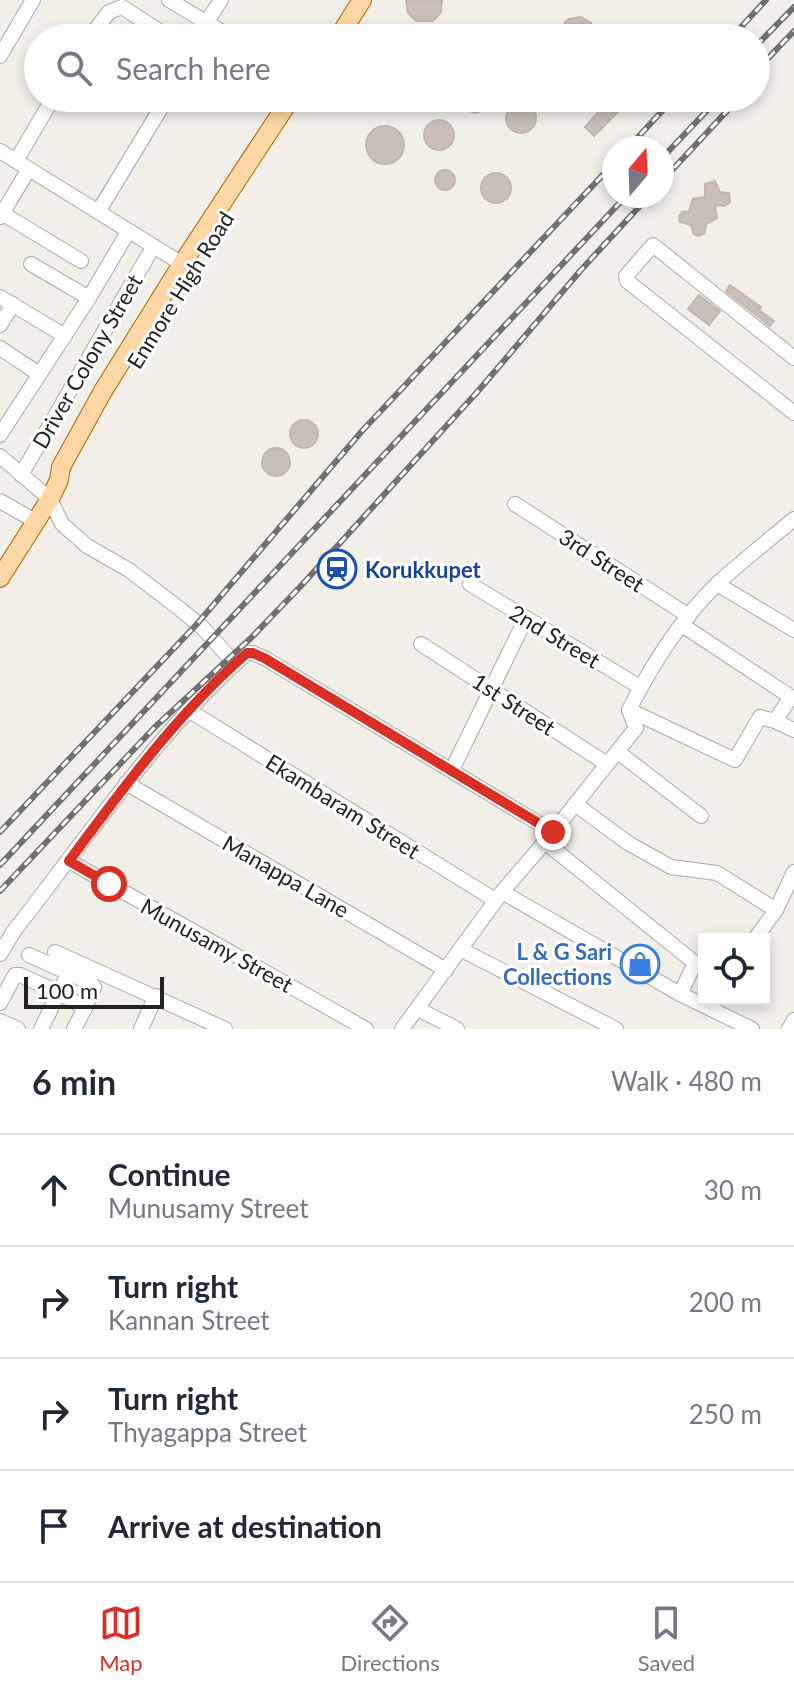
<!DOCTYPE html>
<html lang="en">
<head>
<meta charset="utf-8">
<style>
  :root { --surface:#fff; --page:#f6f6f7; --text:#1f2937; --muted:#747a83; --line:#e0e1e3; --accent:#d93025 }
  body { margin:0; font-family:Lato,sans-serif; background:var(--page); color:var(--text) }
  .controls { position:absolute; right:24px; bottom:24px; display:grid; overflow:hidden; border-radius:0px; box-shadow:0 4px 12px #0003 }
  .controls button { width:72px; height:72px; display:grid; place-items:center; padding:0; border:0; border-bottom:2px solid var(--line); background:var(--surface); color:var(--text); font:40px sans-serif }
  .compass { position:absolute; left:602px; top:136px; width:72px; height:72px; border-radius:50%; background:var(--surface); box-shadow:0 4px 12px #0003; rotate:19deg }
  .scale { position:absolute; left:24px; bottom:20px; width:140px; box-sizing:border-box; padding-left:8px; border:4px solid #222; border-top:0; font-size:22px; line-height:28px; white-space:nowrap; color:#222; -webkit-text-stroke:6px #fff; paint-order:stroke }
  .stop { position:absolute; width:24px; height:24px; margin:-18px; border:6px solid #d93025; border-radius:50%; background:#fff }
  .stop.end { background:#d93025; border-color:#fff; box-shadow:0 2px 8px #0008 }
  .list { margin:0; padding:0; list-style:none }
  h2 { display:flex; justify-content:space-between; align-items:center; height:104px; margin:0; padding:0 32px; font-size:34px }
  h2 small { font-size:26px; font-weight:400; color:var(--muted) }
  .list li { display:grid; grid-template-columns:52px 1fr auto; gap:24px; align-items:center; box-sizing:border-box; height:112px; padding:0 32px; border-top:2px solid var(--line) }
  .list b { display:block; font-size:30px; white-space:nowrap }
  .list p { margin:0; font-size:26px; white-space:nowrap; color:var(--muted) }
  .list em { font-size:26px; font-style:normal; color:var(--muted) }
  .icon { flex:none; width:44px; height:44px; fill:none; stroke:currentColor; stroke-width:2; stroke-linecap:round; stroke-linejoin:round }
  .map { position:relative; flex:none; width:794px; height:1029px; overflow:hidden }
  .search { position:absolute; background:var(--surface); box-shadow:0 4px 12px #0003; left:24px; right:24px; top:24px; height:88px; display:flex; align-items:center; gap:20px; box-sizing:border-box; padding:0 28px; border-radius:44px; color:var(--muted); font-size:30px }
  .sheet { height:552px; background:var(--surface) }
  nav { display:flex; justify-content:space-around; align-items:center; box-sizing:border-box; height:112px; border-top:2px solid var(--line); background:var(--surface); font-size:22px; color:var(--muted) }
  nav a { display:grid; justify-items:center; gap:4px }
  nav .on { color:var(--accent) }
  .map>svg:first-child { display:block }
  .building { fill:#c7bfb8; stroke:#c4b6ab; stroke-width:2 }
  .lines { fill:none; stroke-linecap:round; stroke-linejoin:round }
  .minor-casing { stroke:#a9a9a9; stroke-width:16 }
  .major-casing { stroke:#a06b00; stroke-width:20 }
  .minor { stroke:#fff; stroke-width:14 }
  .major { stroke:#fcd6a4; stroke-width:18 }
  .rail-casing { stroke:#707070; stroke-width:6 }
  .rail { stroke:#fff; stroke-width:3; stroke-dasharray:9; stroke-linecap:butt }
  .route { stroke:#d93025; stroke-width:10 }
  .labels { text-anchor:middle; dominant-baseline:central; stroke-width:6; stroke-linejoin:round; paint-order:stroke }
  .street-label { font-size:22px; fill:#222; stroke:#fff }
  .transit-label { font-size:22px; font-weight:bold; fill:#164399; stroke:#fff; text-anchor:start }
  .shop-label { font-size:22px; font-weight:bold; fill:#366cbe; stroke:#fff; text-anchor:end }
</style>
</head>
<body>
<div class="map">
<svg width="794" height="1029" viewBox="0 0 794 1029">
  <rect width="100%" height="100%" fill="#f2efe9"/>
  <g class="building">
    <polygon points="406,0 442,0 441,12 433,21 416,21 408,13"/>
    <polygon points="581,17 591,23 594,38 560,38 565,22 569,19"/>
    <polygon points="456,98 494,98 486,110 474,113 463,107"/>
    <polygon points="607,102 618,112 594,136 585,127"/>
    <circle cx="521" cy="118" r="15"/>
    <circle cx="439" cy="135" r="15"/>
    <circle cx="385" cy="145" r="19"/>
    <circle cx="445" cy="180" r="10"/>
    <circle cx="496" cy="188" r="15"/>
    <polygon points="715,181 720,192 729,193 730,202 725,206 715,205 717,218 706,224 705,233 698,236 694,234 691,225 680,222 679,216 682,212 689,211 693,199 705,197 705,184"/>
    <polygon points="730,285 761,307 759,310 774,321 770,326 726,291"/>
    <polygon points="699,295 720,311 709,325 688,309"/>
    <circle cx="304" cy="434" r="14"/>
    <circle cx="276" cy="462" r="14"/>
  </g>
  <g class="lines">
    <g class="minor-casing">
      <g id="minor">
        <polyline points="169,0 224,33"/>
        <polyline points="206,23 221,0"/>
        <polyline points="89,38 109,12 122,7 170,38"/>
        <polyline points="0,56 33,0"/>
        <polyline points="0,151 192,270"/>
        <polyline points="16,161 53,98"/>
        <polyline points="0,212 81,261"/>
        <polyline points="98,212 167,98"/>
        <polyline points="0,217 29,169"/>
        <polyline points="31,264 89,298"/>
        <polyline points="0,297 65,336"/>
        <polyline points="0,325 13,304"/>
        <polyline points="0,348 39,374"/>
        <polyline points="794,358 653,245 626,276 627,281 794,413"/>
        <polyline points="0,435 89,298 128,232"/>
        <polyline points="0,456 50,499 62,524 87,546 129,570 180,609 203,628 235,664"/>
        <polyline points="21,475 153,247"/>
        <polyline points="0,501 35,521"/>
        <polyline points="515,504 689,616"/>
        <polyline points="470,584 640,687"/>
        <polyline points="717,584 794,630"/>
        <polyline points="682,625 794,699"/>
        <polyline points="421,644 607,764"/>
        <polyline points="629,710 735,760 760,717 775,721 791,697"/>
        <polyline points="190,711 495,900"/>
        <polyline points="775,721 794,730"/>
        <polyline points="618,752 701,816"/>
        <polyline points="452,770 526,618"/>
        <polyline points="126,783 446,970"/>
        <polyline points="575,804 628,843 671,867 717,873 776,910"/>
        <polyline points="545,842 695,963 680,994"/>
        <polyline points="69,861 366,1029"/>
        <polyline points="502,892 680,994 752,1029"/>
        <polyline points="755,939 776,910 794,872"/>
        <polyline points="460,949 616,1029"/>
        <polyline points="55,952 225,1029"/>
        <path d="M0,954L14,931C88,837 156,733 247,653H253L266,659L553,832"/>
        <polyline points="29,955 91,983 94,987 85,1008"/>
        <polyline points="0,1003 15,975 20,975 58,992 85,1008 74,1029"/>
        <polyline points="418,1009 457,1029"/>
        <polyline points="0,1021 18,1029"/>
        <polyline points="41,1029 69,972"/>
        <polyline points="141,1029 156,996"/>
        <path d="M402,1029L502,892L545,842L636,728L629,710C651,666 682,618 718,583C742,561 769,540 794,519"/>
        <polyline points="789,1029 794,1020"/>
      </g>
    </g>
    <g class="major-casing">
      <g id="major">
        <polyline points="338,38 362,0"/>
        <polyline points="0,578 50,499 59,480 61,467 103,391 182,264 291,98"/>
      </g>
    </g>
    <use href="#minor" class="minor"/>
    <use href="#major" class="major"/>
    <g class="rail-casing">
      <g id="rail">
        <polyline points="731,38 766,0"/>
        <polyline points="756,46 794,7"/>
        <polyline points="756,71 794,31"/>
        <polyline points="628,148 674,98"/>
        <polyline points="662,158 719,98"/>
        <polyline points="662,181 739,98"/>
        <polyline points="0,832 197,624 362,431 614,163"/>
        <polyline points="0,865 626,196"/>
        <polyline points="0,891 155,727 252,637 300,587 479,390 581,270 649,196"/>
      </g>
    </g>
    <use href="#rail" class="rail"/>
  </g>
  <g class="lines">
    <path class="route" d="M109,884L69,861C123,788 178,713 247,653H253L266,659L553,832"/>
  </g>
  <defs>
    <g id="station-ring" transform="scale(2)"><circle r="9.5" fill="#fff" stroke="#1a4fb4" stroke-width="1.5"/><path d="M-3-6H3Q5-6 5-4V2Q5 4 3 4L4.5 6H3L1.5 4h-3L-3 6H-4.5L-3 4Q-5 4-5 2V-4Q-5-6-3-6ZM-3.5-4v3h7v-3ZM-3.5 1v1.5H-2V1ZM2 1v1.5H3.5V1Z" fill="#1a4fb4"/></g>
    <g id="shop-ring" transform="scale(2)"><circle r="9.5" fill="#fff" stroke="#3f7fe0" stroke-width="1.5"/><path d="M-5-2.5h2.3a2.7 3.5 0 0 1 5.4 0H5L5.5 6h-11ZM-1.5-2.5h3a1.5 2.3 0 0 0-3 0Z" fill="#3f7fe0"/></g>
  </defs>
  <g fill-rule="evenodd">
    <use href="#station-ring" x="337" y="569"/>
    <use href="#shop-ring" x="640" y="964"/>
  </g>
  <g class="labels">
    <g class="street-label">
      <text transform="translate(180 290) rotate(-58)">Enmore High Road</text>
      <text transform="translate(87 361) rotate(-60)">Driver Colony Street</text>
      <text transform="translate(602 560) rotate(33)">3rd Street</text>
      <text transform="translate(555 636) rotate(31)">2nd Street</text>
      <text transform="translate(514 704) rotate(33)">1st Street</text>
      <text transform="translate(343 806) rotate(32)">Ekambaram Street</text>
      <text transform="translate(286 876) rotate(30)">Manappa Lane</text>
      <text transform="translate(217 945) rotate(29)">Munusamy Street</text>
    </g>
    <g class="transit-label">
      <text x="365" y="569">Korukkupet</text>
    </g>
    <g class="shop-label">
      <text x="612" y="951">L &amp; G Sari<tspan x="612" dy="25">Collections</tspan></text>
    </g>
  </g>
</svg>
<div class="controls">
<button><svg class="icon" aria-label="locate" viewBox="0 0 24 24"><circle cx="12" cy="12" r="6"/><path d="M12 2v4M12 18v4M2 12h4M18 12h4"/></svg></button>
</div>
<svg class="compass" viewBox="-18 -18 36 36"><path d="M0-13l5 13h-10z" fill="#e53935"/><path d="M0 13l5-13h-10z" fill="#747a83"/></svg>
<div class="scale">100 m</div>
<div class="stop" style="left:109px;top:884px"></div>
<div class="stop end" style="left:553px;top:832px"></div>
<div class="search"><svg class="icon" aria-label="search" viewBox="0 0 24 24"><circle cx="10" cy="10" r="6"/><path d="M15 15l6 6"/></svg>Search here</div>
</div>
<section class="sheet">
<h2>6 min<small>Walk · 480 m</small></h2>
<ul class="list">
<li><svg class="icon" aria-label="ahead" viewBox="0 0 24 24"><path d="M12 20V5M6 11l6-6 6 6"/></svg><div><b>Continue</b><p>Munusamy Street</p></div><em>30 m</em></li>
<li><svg class="icon" aria-label="right" viewBox="0 0 24 24"><path d="M7 20v-9h11M14 6l5 5-5 5"/></svg><div><b>Turn right</b><p>Kannan Street</p></div><em>200 m</em></li>
<li><svg class="icon" aria-label="right" viewBox="0 0 24 24"><path d="M7 20v-9h11M14 6l5 5-5 5"/></svg><div><b>Turn right</b><p>Thyagappa Street</p></div><em>250 m</em></li>
<li><svg class="icon" aria-label="arrive" viewBox="0 0 24 24"><path d="M6 21V4h12l-3 4 3 4H6"/></svg><div><b>Arrive at destination</b></div></li>
</ul>
</section>
<nav>
<a class="on"><svg class="icon" aria-label="map" viewBox="0 0 24 24"><path d="M3 6l6-2 6 2 6-2v14l-6 2-6-2-6 2zM9 4v14M15 6v14"/></svg>Map</a>
<a><svg class="icon" aria-label="directions" viewBox="0 0 24 24"><path d="M12 3l9 9-9 9-9-9zM9 14v-3h6M13 9l2 2-2 2"/></svg>Directions</a>
<a><svg class="icon" aria-label="saved" viewBox="0 0 24 24"><path d="M7 4h10v16l-5-4-5 4z"/></svg>Saved</a>
</nav>
</body>
</html>
